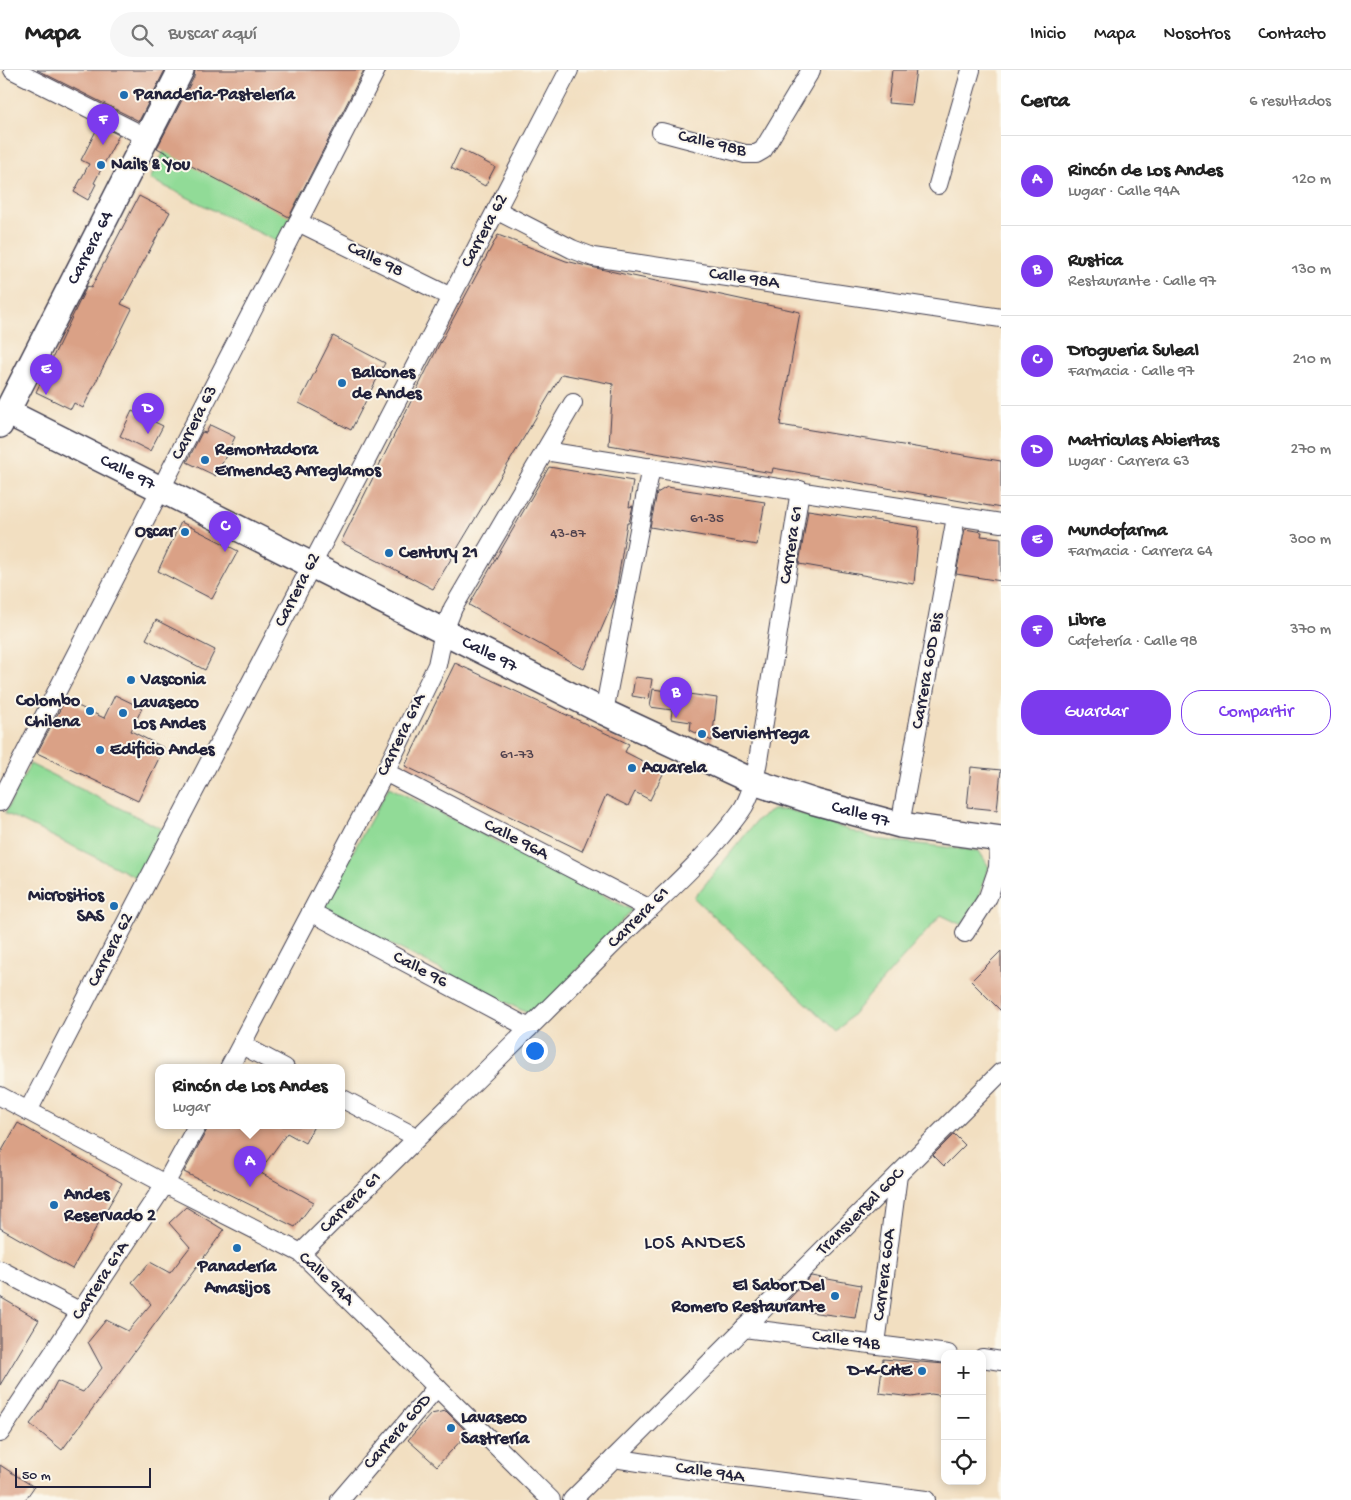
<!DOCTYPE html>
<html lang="es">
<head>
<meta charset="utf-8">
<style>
  :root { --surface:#fff; --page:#f6f6f6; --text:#222; --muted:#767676; --line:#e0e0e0; --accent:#7c3aed }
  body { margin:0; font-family:"Gochi Hand",sans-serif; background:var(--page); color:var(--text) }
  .controls { position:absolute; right:15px; bottom:15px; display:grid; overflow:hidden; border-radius:10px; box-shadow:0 2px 8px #0003 }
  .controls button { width:45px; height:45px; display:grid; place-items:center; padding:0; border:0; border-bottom:1px solid var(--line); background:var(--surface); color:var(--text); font:25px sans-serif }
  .scale { position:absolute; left:15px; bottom:12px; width:136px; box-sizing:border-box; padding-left:5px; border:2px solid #22223b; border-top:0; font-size:14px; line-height:18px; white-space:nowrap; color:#22223b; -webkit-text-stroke:4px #fbf7ec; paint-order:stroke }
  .you { position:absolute; left:534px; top:980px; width:18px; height:18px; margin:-12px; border:4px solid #fff; border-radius:50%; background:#1a73e8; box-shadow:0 0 0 8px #1a73e833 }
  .badge { display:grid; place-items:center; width:32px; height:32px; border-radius:50%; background:var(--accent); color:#fff; font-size:16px; font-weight:700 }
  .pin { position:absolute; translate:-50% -41px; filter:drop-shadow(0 1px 2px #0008) }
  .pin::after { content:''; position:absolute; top:26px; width:18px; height:15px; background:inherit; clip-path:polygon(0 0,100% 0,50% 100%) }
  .popup { position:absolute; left:155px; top:994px; width:190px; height:65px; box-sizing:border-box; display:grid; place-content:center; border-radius:10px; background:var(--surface); filter:drop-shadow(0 1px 4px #0005); font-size:16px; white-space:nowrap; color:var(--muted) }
  .popup b { font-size:19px; color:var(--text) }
  .popup::after { content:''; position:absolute; left:50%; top:100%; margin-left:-10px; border:10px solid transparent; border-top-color:var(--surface) }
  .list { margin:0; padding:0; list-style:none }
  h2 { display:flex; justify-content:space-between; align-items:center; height:65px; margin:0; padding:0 20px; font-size:21px }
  h2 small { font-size:16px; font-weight:400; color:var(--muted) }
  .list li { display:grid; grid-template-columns:32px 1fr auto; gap:15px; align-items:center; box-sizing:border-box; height:90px; padding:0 20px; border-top:1px solid var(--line) }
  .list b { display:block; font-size:19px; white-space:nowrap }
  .list p { margin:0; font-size:16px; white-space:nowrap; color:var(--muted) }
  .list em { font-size:16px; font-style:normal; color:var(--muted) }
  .actions { display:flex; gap:10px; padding:15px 20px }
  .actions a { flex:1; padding:11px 0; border:1px solid var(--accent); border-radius:20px; text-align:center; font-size:18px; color:var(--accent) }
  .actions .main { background:var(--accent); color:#fff }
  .icon { flex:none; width:28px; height:28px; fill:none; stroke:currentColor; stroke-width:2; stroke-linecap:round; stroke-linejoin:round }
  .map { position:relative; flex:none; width:1001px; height:1430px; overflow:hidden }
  header { display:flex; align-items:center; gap:30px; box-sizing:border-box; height:70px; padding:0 25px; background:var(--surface); border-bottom:1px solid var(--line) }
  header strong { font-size:24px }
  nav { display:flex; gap:28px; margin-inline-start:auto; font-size:18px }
  .search { width:350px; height:45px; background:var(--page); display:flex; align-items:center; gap:12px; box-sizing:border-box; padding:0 18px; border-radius:28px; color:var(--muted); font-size:19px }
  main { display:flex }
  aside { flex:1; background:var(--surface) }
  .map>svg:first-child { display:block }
  .green { fill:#91db97; stroke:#5a7e69 }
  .building { fill:#daa186 }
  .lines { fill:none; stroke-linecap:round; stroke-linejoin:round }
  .street-casing { stroke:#413e4f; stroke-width:20 }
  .secondary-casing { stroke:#413e4f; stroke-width:28 }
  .street { stroke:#fff; stroke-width:18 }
  .secondary { stroke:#fff; stroke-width:25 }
  .poi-dot { fill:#1f6fb2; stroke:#fbf7ec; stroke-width:2 }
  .labels { text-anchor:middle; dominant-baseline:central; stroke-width:4; stroke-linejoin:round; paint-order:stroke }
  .number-label { font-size:15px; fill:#50424e }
  .poi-label { font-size:18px; font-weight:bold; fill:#22223b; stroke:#fbf7ec; text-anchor:start }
  .street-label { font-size:18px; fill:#22223b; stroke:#fbf7ec }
  .quarter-label { font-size:20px; letter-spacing:1px; fill:#22223b; stroke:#fbf7ec }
</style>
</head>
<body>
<header>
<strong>Mapa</strong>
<div class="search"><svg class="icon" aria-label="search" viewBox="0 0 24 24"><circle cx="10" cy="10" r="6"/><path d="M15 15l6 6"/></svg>Buscar aquí</div>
<nav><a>Inicio</a><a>Mapa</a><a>Nosotros</a><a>Contacto</a></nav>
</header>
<main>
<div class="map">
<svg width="1001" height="1430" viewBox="0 0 1001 1430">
  <rect width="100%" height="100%" fill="#fbf7ec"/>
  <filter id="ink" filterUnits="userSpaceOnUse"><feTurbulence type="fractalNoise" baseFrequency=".02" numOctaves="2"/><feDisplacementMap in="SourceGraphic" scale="10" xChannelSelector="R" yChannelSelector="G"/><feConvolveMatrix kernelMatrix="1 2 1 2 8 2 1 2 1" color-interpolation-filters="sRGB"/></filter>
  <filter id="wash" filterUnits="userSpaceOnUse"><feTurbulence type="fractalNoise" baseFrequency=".0096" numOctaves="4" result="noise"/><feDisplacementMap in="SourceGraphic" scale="20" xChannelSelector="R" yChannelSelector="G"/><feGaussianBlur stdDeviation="1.12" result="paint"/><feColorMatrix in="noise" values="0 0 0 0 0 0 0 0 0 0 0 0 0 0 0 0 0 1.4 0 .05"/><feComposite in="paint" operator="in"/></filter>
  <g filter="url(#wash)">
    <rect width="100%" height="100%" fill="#f2dfc1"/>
    <g class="green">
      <polygon points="176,58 303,121 278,172 150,109"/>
      <polygon points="30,694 164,760 140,809 5,743"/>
      <polygon points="389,717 632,840 535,947 321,839"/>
      <polygon points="773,740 790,740 875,769 979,781 989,797 978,829 962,855 941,845 837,962 694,828 758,749"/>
    </g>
    <g id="blocks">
      <g class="building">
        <polygon points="37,0 165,0 139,51"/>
        <polygon points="195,0 364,0 289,147 157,78 194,7"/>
        <polygon points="892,0 916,0 911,35 888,33"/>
        <polygon points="99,55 119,65 94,113 96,114 88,130 74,122 89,94 81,90"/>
        <polygon points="460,79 495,97 485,116 451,98"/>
        <polygon points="139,126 170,142 121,234 132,239 83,338 74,333 71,339 36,322 87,216 91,218"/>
        <polygon points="498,165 566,191 591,197 800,242 780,355 1001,391 1001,438 773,398 772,403 609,375 613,314 562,304 433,519 341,472 438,277"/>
        <polygon points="333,266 385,293 351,360 299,333"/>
        <polygon points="132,341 163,356 150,381 120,366"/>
        <polygon points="210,355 235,367 216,406 187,392 202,362 206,363"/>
        <polygon points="549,397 633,411 629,437 633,436 629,453 627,453 615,528 584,599 469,535"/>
        <polygon points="667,417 765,432 757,475 650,457 657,423"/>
        <polygon points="808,440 919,457 914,514 799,494"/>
        <polygon points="181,452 238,481 212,529 158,501"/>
        <polygon points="965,459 982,462 981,466 1001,468 1001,511 956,504"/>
        <polygon points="156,550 215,580 205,600 146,569"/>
        <polygon points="455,593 629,674 625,682 664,702 650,730 635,722 628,736 606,725 582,781 405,696"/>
        <polygon points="635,607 652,609 649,629 632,626"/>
        <polygon points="653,619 717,628 712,671 690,660 691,652 671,649 672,640 650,637"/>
        <polygon points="115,625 142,638 131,661 164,678 138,731 37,683 65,630 104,648"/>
        <polygon points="971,697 1001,700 997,740 967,737"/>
        <polygon points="1001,881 1001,941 971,911"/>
        <polygon points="18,1053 122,1113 72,1199 0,1158 0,1084"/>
        <polygon points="209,1056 314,1056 305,1073 287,1063 259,1102 314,1132 295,1157 184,1102"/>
        <polygon points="954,1064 965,1075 944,1096 933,1085"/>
        <polygon points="186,1137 224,1160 62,1380 30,1354 43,1338 57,1311 83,1322 102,1298 88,1272 106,1250 128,1261 151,1234 132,1212 150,1192 170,1203 190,1177 169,1153"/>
        <polygon points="811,1206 861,1215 855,1248 787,1239 788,1230"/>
        <polygon points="0,1227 39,1250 0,1315"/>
        <polygon points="883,1289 945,1294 945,1326 931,1324 912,1327 879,1323"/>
        <polygon points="446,1341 468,1363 437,1396 408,1370 431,1344"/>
        <polygon points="0,1395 34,1417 25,1430 0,1430"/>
      </g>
    </g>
  </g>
  <g filter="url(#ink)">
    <use href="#blocks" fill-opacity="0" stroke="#413e4f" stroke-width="1"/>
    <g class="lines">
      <g class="street-casing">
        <g id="street">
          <polyline points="13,0 146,67"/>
          <polyline points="661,62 745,84 756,84 763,80 811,0"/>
          <polyline points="938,115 971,0"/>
          <polyline points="496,140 572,179 593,187 1001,248"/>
          <polyline points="298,152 451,227"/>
          <polyline points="545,381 1001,453"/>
          <polyline points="604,642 651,397"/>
          <polyline points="385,702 648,838"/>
          <polyline points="0,732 376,0"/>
          <polyline points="900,755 956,447"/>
          <polyline points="311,842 529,958"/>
          <polyline points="965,863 988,827 998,798 999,769"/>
          <polyline points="242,975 285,998"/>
          <polyline points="229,998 385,702 437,595 444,561 453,538 573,333"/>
          <polyline points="0,1026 165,1114 301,1183 551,1430"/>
          <polyline points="341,1028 416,1067"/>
          <polyline points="28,1041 569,0"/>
          <path d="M301,1183C403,1081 506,982 607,880C651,836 705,791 741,741C751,727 755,708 758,691L800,420"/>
          <polyline points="0,1200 81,1242"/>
          <polyline points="744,1258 948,1284"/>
          <polyline points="876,1274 898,1105"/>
          <polyline points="982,1288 1001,1291"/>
          <polyline points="0,1363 165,1114 197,1056"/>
          <polyline points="614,1388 696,1401 926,1430"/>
          <polyline points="340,1430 437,1317"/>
          <polyline points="572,1430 1001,1002"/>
        </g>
      </g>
      <g class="secondary-casing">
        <g id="secondary">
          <path id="s1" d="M7,342L604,642L754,712L815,732L900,755L1001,769"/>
          <path id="s2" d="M0,355L181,0"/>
        </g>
      </g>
      <use href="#street" class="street"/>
      <use href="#secondary" class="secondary"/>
    </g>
  </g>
  <g class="poi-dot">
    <circle cx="124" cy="25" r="5"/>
    <circle cx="101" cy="95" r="5"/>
    <circle cx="342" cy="313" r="5"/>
    <circle cx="205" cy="390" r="5"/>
    <circle cx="185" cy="462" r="5"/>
    <circle cx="389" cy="483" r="5"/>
    <circle cx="131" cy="610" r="5"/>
    <circle cx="90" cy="641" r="5"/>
    <circle cx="123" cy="643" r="5"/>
    <circle cx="702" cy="664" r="5"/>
    <circle cx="100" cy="680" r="5"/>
    <circle cx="632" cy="698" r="5"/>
    <circle cx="114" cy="836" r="5"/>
    <circle cx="54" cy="1135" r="5"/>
    <circle cx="237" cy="1178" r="5"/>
    <circle cx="835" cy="1226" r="5"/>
    <circle cx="922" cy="1301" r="5"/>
    <circle cx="451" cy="1358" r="5"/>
  </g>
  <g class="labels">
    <g class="number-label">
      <text x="707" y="449">61-35</text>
      <text x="568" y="464">43-87</text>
      <text x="517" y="685">61-73</text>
    </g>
    <g class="poi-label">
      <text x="134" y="25">Panaderia-Pastelería</text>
      <text x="111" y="95">Nails &amp; You</text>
      <text x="352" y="303">Balcones<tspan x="352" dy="21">de Andes</tspan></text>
      <text x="215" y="380">Remontadora<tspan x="215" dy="21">Ermendez Arreglamos</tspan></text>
      <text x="175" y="462" text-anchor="end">Oscar</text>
      <text x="399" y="483">Century 21</text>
      <text x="141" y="610">Vasconia</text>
      <text x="80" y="631" text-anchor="end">Colombo<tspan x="80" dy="21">Chilena</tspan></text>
      <text x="133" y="633">Lavaseco<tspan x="133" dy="21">Los Andes</tspan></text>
      <text x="712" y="664">Servientrega</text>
      <text x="110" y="680">Edificio Andes</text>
      <text x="642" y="698">Acuarela</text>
      <text x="104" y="826" text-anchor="end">Micrositios<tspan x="104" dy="21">SAS</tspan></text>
      <text x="64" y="1125">Andes<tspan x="64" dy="21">Reservado 2</tspan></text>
      <text x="237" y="1197" text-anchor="middle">Panadería<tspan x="237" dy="21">Amasijos</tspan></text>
      <text x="825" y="1216" text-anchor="end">El Sabor Del<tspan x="825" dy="21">Romero Restaurante</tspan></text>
      <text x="912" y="1301" text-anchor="end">D-K-CHE</text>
      <text x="461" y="1348">Lavaseco<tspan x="461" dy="21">Sastrería</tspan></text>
    </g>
    <g class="street-label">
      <text transform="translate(712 74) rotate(13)">Calle 98B</text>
      <text transform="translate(485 161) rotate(-62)">Carrera 62</text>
      <text stroke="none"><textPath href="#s2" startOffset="199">Carrera 64</textPath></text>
      <text transform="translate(375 190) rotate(26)">Calle 98</text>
      <text transform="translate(744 209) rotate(8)">Calle 98A</text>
      <text transform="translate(195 353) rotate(-63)">Carrera 63</text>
      <text stroke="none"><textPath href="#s1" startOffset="135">Calle 97</textPath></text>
      <text transform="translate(792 475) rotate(-81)">Carrera 61</text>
      <text transform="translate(298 520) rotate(-63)">Carrera 62</text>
      <text stroke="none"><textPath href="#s1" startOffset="540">Calle 97</textPath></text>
      <text transform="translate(928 601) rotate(-80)">Carrera 60D Bis</text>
      <text transform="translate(402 665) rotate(-64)">Carrera 61A</text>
      <text stroke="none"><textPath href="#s1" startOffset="945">Calle 97</textPath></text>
      <text transform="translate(516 770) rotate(27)">Calle 96A</text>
      <text transform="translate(639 848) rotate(-45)">Carrera 61</text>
      <text transform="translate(111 880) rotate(-63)">Carrera 62</text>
      <text transform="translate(420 900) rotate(28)">Calle 96</text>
      <text transform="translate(351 1133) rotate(-45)">Carrera 61</text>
      <text transform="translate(861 1142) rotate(-45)">Transversal 60C</text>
      <text transform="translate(885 1205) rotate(-83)">Carrera 60A</text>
      <text transform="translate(326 1209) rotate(43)">Calle 94A</text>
      <text transform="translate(101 1211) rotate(-57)">Carrera 61A</text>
      <text transform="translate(846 1271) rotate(7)">Calle 94B</text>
      <text transform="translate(398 1362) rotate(-49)">Carrera 60D</text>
      <text transform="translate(710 1403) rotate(8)">Calle 94A</text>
    </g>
    <g class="quarter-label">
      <text x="695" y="1174">LOS ANDES</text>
    </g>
  </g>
</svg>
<div class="controls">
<button>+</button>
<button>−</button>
<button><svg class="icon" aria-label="locate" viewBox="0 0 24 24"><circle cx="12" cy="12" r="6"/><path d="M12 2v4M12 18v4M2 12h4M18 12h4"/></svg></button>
</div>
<div class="scale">50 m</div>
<div class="you"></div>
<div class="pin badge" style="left:250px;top:1117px">A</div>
<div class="popup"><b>Rincón de Los Andes</b>Lugar</div>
<div class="pin badge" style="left:676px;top:648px">B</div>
<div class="pin badge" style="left:225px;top:482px">C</div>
<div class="pin badge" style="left:148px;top:364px">D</div>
<div class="pin badge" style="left:46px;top:325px">E</div>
<div class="pin badge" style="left:103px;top:75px">F</div>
</div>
<aside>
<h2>Cerca<small>6 resultados</small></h2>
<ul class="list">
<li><span class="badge">A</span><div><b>Rincón de Los Andes</b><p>Lugar · Calle 94A</p></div><em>120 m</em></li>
<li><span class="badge">B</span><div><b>Rustica</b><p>Restaurante · Calle 97</p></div><em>130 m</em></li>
<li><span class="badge">C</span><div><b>Drogueria Suleal</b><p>Farmacia · Calle 97</p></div><em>210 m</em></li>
<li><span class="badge">D</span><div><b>Matriculas Abiertas</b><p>Lugar · Carrera 63</p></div><em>270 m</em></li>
<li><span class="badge">E</span><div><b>Mundofarma</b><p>Farmacia · Carrera 64</p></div><em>300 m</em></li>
<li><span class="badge">F</span><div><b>Libre</b><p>Cafetería · Calle 98</p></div><em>370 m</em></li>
</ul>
<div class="actions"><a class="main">Guardar</a><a>Compartir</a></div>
</aside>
</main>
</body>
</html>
